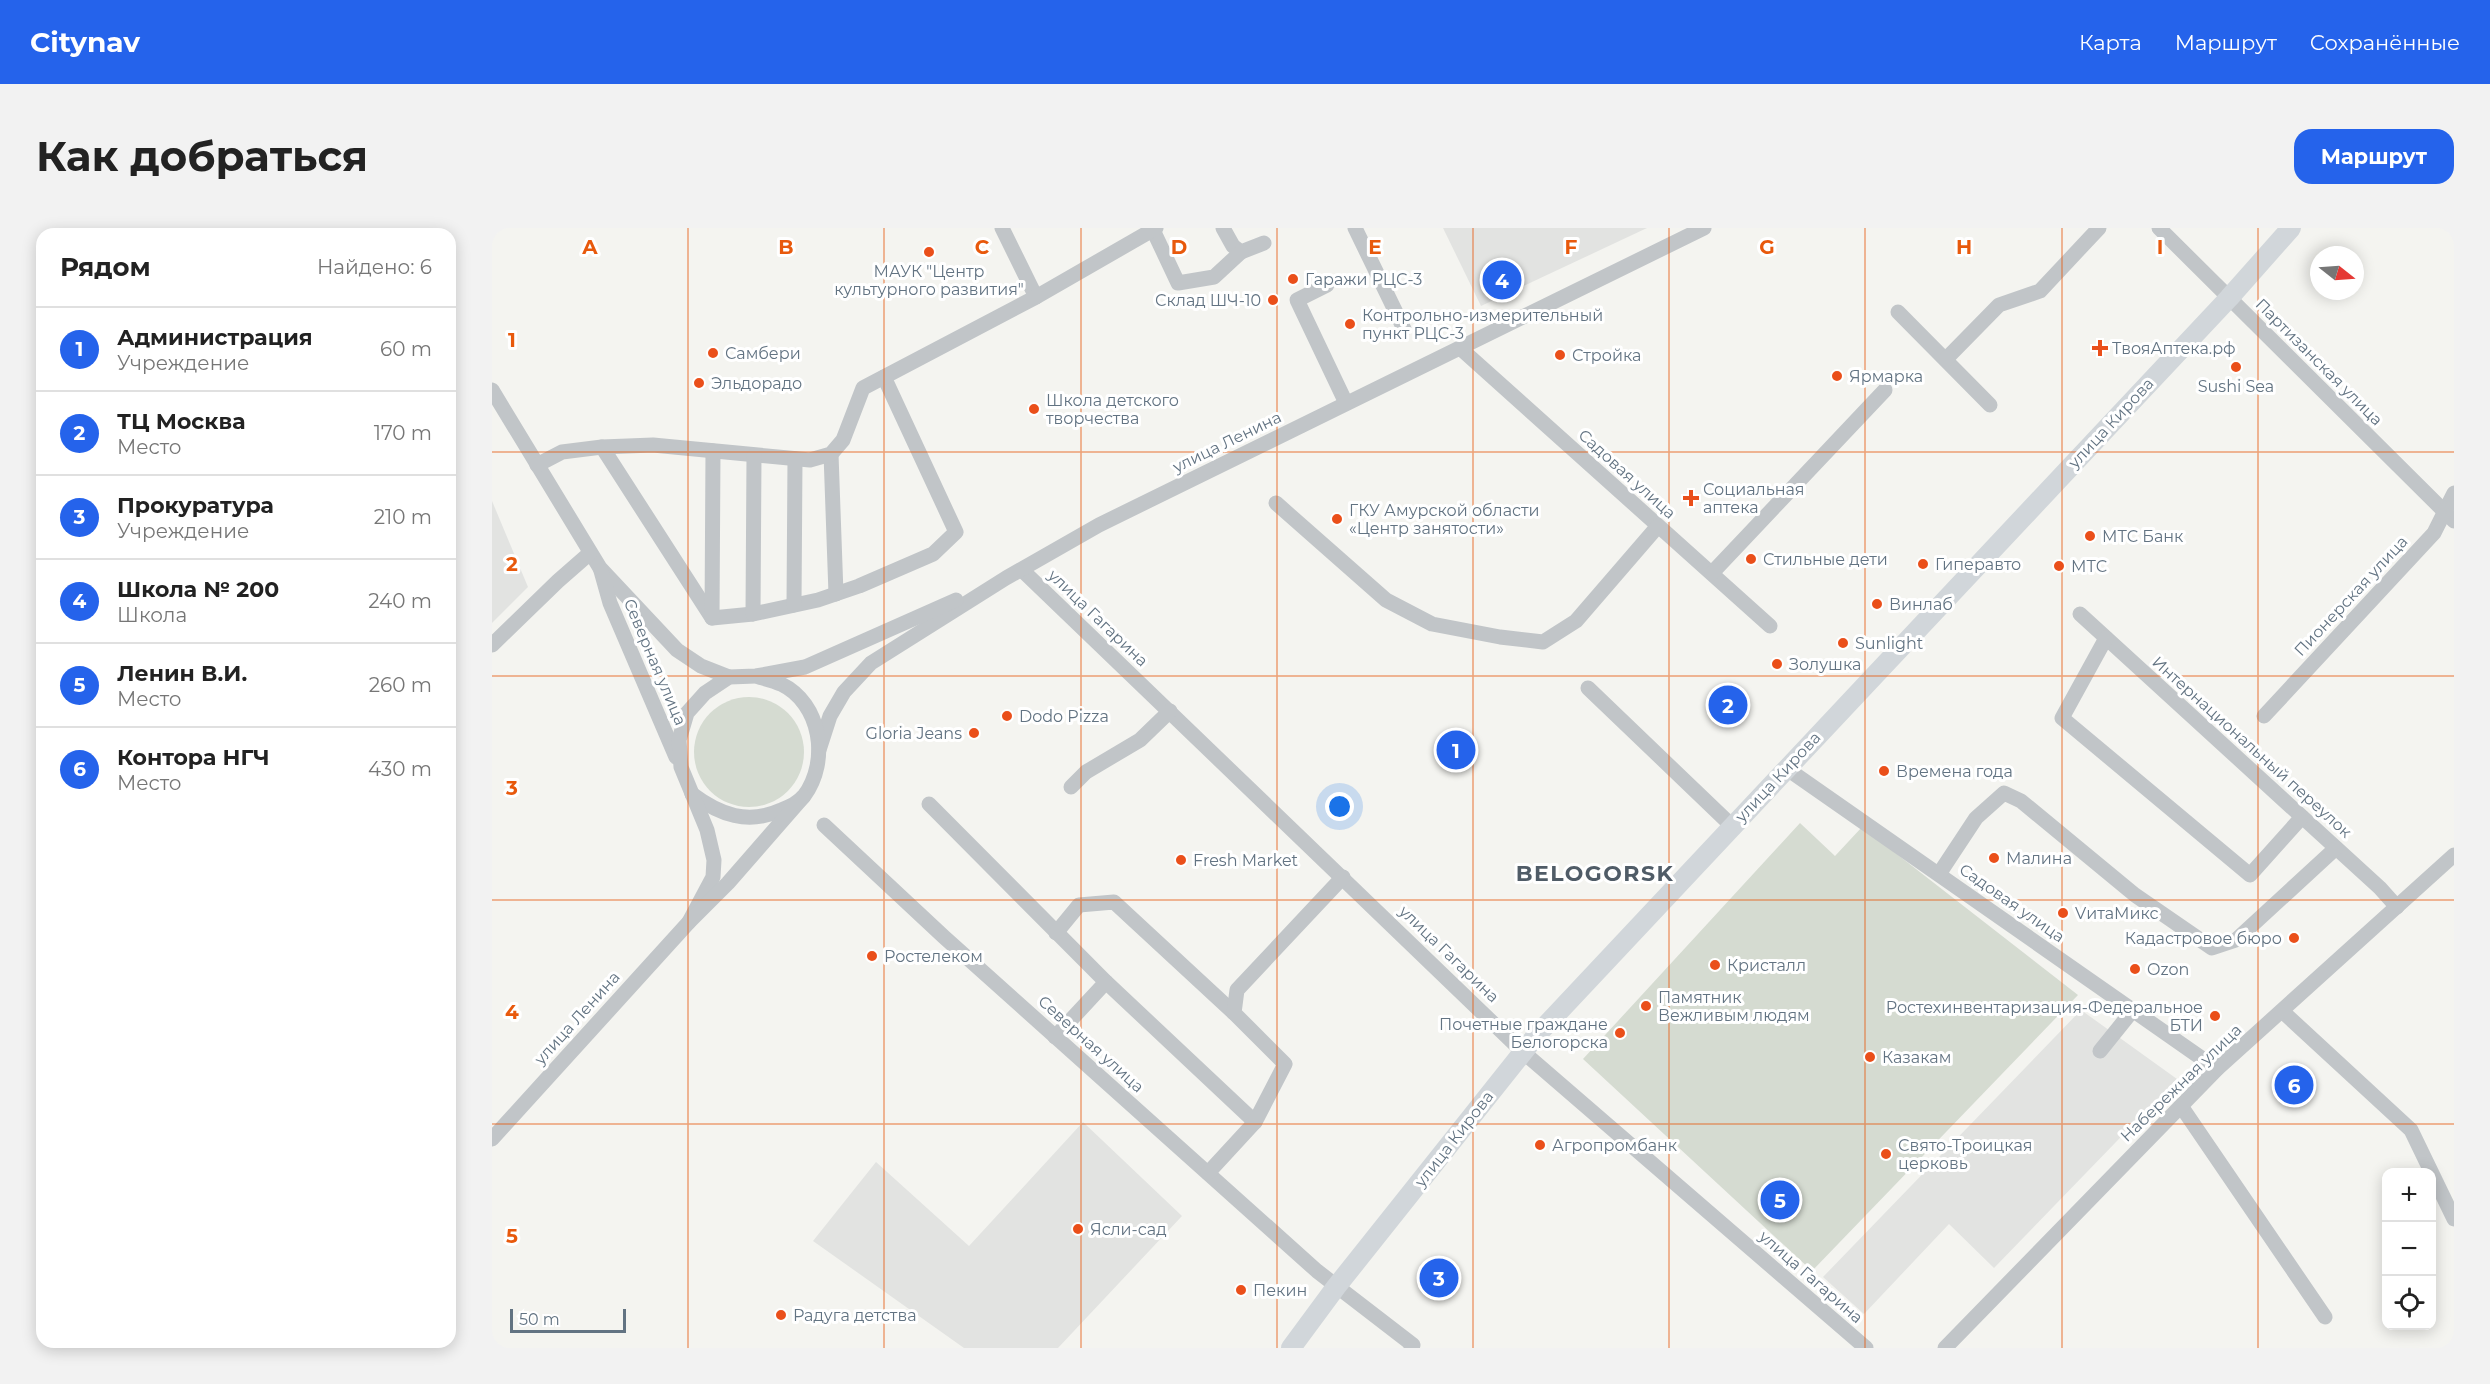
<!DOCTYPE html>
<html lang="ru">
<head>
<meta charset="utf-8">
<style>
  :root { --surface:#fff; --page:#f2f2f2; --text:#222; --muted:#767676; --line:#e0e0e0; --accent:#2563eb }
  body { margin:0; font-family:Montserrat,sans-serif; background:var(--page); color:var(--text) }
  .controls { position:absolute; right:18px; bottom:18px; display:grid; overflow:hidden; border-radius:12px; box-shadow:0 3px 15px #0003 }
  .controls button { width:54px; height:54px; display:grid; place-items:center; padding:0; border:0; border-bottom:2px solid var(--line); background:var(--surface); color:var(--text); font:30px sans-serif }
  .compass { position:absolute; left:1818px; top:18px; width:54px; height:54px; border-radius:50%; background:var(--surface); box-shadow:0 3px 15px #0003; rotate:107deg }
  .scale { position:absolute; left:18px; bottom:15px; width:116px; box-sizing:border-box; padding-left:6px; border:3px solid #627382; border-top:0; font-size:16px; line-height:21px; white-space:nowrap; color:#627382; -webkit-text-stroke:4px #fff; paint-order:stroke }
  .you { position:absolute; left:848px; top:579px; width:21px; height:21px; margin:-15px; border:4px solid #fff; border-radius:50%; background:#1a73e8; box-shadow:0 0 0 9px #1a73e833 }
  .badge { display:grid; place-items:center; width:39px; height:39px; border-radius:50%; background:var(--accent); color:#fff; font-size:20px; font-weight:700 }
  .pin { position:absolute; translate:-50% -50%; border:3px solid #fff; box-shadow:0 2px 6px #0006 }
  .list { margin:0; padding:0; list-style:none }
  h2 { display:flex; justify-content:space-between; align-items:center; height:78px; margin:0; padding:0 24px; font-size:26px }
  h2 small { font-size:20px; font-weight:400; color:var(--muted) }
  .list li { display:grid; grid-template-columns:39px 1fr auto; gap:18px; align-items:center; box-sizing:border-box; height:84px; padding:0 24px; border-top:2px solid var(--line) }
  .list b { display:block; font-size:22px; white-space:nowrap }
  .list p { margin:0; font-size:20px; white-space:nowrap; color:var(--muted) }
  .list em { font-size:20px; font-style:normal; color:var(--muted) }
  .icon { flex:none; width:33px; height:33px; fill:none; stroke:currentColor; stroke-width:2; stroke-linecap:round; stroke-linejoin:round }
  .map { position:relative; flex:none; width:1962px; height:1120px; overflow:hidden; border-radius:18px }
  header { display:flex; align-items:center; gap:36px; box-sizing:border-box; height:84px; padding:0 30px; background:var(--accent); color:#fff }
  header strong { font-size:28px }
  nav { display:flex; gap:33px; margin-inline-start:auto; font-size:21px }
  .intro { display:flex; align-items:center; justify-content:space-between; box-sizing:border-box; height:144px; padding:0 36px }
  h1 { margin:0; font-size:42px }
  .button { padding:15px 27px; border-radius:18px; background:var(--accent); color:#fff; font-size:21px; font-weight:700 }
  main { display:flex; gap:36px; padding:0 36px }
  aside { flex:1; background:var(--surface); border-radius:18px; box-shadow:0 3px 15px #0003 }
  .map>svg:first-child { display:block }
  .built { fill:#e2e3e1 }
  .green { fill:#d5dbd1 }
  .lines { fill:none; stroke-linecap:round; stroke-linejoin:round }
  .minor { stroke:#c1c5c8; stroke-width:15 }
  .major { stroke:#d1d6da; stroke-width:20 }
  .grid { fill:none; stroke:#e8590c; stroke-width:1.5; stroke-opacity:0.55 }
  .poi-dot { fill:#ea4f1a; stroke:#fff; stroke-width:2 }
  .labels { text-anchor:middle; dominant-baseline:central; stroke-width:6; stroke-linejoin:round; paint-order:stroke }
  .poi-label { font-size:16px; fill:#627382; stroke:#fff; text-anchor:start }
  .street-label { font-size:16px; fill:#627382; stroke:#fff }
  .district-label { font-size:22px; font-weight:bold; letter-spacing:1.5px; fill:#505c67; stroke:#fff }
  .grid-label { font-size:20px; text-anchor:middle; font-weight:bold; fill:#e8590c; stroke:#fff; stroke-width:6; stroke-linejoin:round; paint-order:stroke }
</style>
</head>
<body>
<header>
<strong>Citynav</strong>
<nav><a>Карта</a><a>Маршрут</a><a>Сохранённые</a></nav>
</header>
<div class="intro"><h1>Как добраться</h1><a class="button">Маршрут</a></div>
<main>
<aside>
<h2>Рядом<small>Найдено: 6</small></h2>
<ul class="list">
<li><span class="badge">1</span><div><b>Администрация</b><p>Учреждение</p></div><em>60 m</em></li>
<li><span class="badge">2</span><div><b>ТЦ Москва</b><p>Место</p></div><em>170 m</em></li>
<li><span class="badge">3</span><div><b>Прокуратура</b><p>Учреждение</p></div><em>210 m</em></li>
<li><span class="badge">4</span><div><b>Школа № 200</b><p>Школа</p></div><em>240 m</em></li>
<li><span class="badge">5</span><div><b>Ленин В.И.</b><p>Место</p></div><em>260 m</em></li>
<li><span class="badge">6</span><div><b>Контора НГЧ</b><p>Место</p></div><em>430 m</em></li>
</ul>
</aside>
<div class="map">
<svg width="1962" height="1120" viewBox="0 0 1962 1120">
  <rect width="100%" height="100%" fill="#f4f4f0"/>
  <g class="built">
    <polygon points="951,0 1155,0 989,78"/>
    <polygon points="0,273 36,359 0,395"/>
    <polygon points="1589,782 1685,851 1502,1040 1457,996 1372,1086 1331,1049"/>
    <polygon points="591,894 690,988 566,1120 472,1120 321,1013 384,934 477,1018"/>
  </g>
  <g class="green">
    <circle cx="257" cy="524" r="55"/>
    <polygon points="1308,595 1343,628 1370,599 1586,767 1320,1043 1091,831"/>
  </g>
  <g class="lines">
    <g class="minor">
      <polyline points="510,0 544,69"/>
      <polyline points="731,0 741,18 749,24 772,15"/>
      <polyline points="863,0 912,101"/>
      <polyline points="1667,0 1962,293"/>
      <polyline points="661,2 686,55 722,49 749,24"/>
      <polyline points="835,57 805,72 854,175"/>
      <polyline points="1406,84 1498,177"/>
      <polyline points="968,120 1278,398"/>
      <polyline points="1454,131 1507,77 1548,63 1607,0"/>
      <polyline points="0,162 108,340 185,422 209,438 237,449"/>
      <polyline points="110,219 220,390 261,386 326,372 367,358 441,326 464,304 392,149"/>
      <polyline points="339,226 344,366"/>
      <polyline points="45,237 70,224 110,219 161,217 318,232 339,226 351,212 371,160 544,69 664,0"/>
      <polyline points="784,275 894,372 940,396 1008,409 1051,414 1084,393 1166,298"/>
      <polyline points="530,342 1031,824 1374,1120"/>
      <polyline points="109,343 118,375 184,529"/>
      <polyline points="1220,345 1393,162"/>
      <polyline points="302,377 303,231"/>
      <polyline points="261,386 262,228"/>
      <polyline points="1588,386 1888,660 1905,679"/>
      <polyline points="220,390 221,223"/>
      <polyline points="1614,410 1570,490 1758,647 1810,589"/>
      <polyline points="0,417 66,353 98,325"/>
      <polyline points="1096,460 1240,598"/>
      <polyline points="1772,488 1942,305 1962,265"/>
      <polyline points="327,522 338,488 352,464 379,435 514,350 607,297 1212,0"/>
      <polyline points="1294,540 1725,841"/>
      <polyline points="579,559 594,544 648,512 678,483"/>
      <path d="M200,566C228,587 256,597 289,582C298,579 306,575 312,568C338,533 329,475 289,456C282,453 274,451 267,449"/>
      <polyline points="437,576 614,754 563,809"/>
      <polyline points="332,597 452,709 825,1043 921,1117 919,1120"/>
      <polyline points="1447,646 1484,590 1512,565 1529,573 1643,667 1720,720 1744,712 1844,620"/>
      <polyline points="197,694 221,649 222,632 215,602 189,539 187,512 195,485 213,465 237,449 264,448 313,439 464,372"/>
      <polyline points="564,705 587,677 622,674 742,785"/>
      <polyline points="614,754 763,894"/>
      <polyline points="1790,783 1919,902 1962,991"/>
      <polyline points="1608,823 1641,782"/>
      <polyline points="1689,878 1833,1089"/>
      <polyline points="0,911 197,694 236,655 311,569"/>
      <polyline points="716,945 763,894 793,836 742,785 745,762 851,649"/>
      <polyline points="1453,1120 1725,841 1962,627"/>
    </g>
    <polyline class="major" points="799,1120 844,1059 1043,809 1737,70 1799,0"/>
  </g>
  <path class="grid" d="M196,0V1120M392,0V1120M589,0V1120M785,0V1120M981,0V1120M1177,0V1120M1373,0V1120M1570,0V1120M1766,0V1120M0,224H1962M0,448H1962M0,672H1962M0,896H1962"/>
  <g class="poi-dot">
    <circle cx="437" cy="24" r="6"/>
    <circle cx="801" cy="51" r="6"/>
    <circle cx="781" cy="72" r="6"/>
    <circle cx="858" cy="96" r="6"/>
    <path d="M1605 111h6v6h6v6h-6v6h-6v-6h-6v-6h6z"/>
    <circle cx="221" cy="125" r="6"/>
    <circle cx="1068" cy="127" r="6"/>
    <circle cx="1744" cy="139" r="6"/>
    <circle cx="1345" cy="148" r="6"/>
    <circle cx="207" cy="155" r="6"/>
    <circle cx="542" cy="181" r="6"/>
    <path d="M1196 261h6v6h6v6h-6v6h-6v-6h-6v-6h6z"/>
    <circle cx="845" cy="291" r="6"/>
    <circle cx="1598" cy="308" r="6"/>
    <circle cx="1259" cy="331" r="6"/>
    <circle cx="1431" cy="336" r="6"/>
    <circle cx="1567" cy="338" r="6"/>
    <circle cx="1385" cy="376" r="6"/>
    <circle cx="1351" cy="415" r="6"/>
    <circle cx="1285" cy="436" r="6"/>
    <circle cx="515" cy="488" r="6"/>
    <circle cx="482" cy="505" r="6"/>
    <circle cx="1392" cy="543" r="6"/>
    <circle cx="1502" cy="630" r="6"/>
    <circle cx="689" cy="632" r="6"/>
    <circle cx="1571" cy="685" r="6"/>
    <circle cx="1802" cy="710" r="6"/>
    <circle cx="380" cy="728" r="6"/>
    <circle cx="1223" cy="737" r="6"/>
    <circle cx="1643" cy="741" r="6"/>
    <circle cx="1154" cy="778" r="6"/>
    <circle cx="1723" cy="788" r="6"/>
    <circle cx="1128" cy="805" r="6"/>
    <circle cx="1378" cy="829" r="6"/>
    <circle cx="1048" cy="917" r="6"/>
    <circle cx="1394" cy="926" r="6"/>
    <circle cx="586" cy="1001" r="6"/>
    <circle cx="749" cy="1062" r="6"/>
    <circle cx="289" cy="1087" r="6"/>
  </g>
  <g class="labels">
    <g class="poi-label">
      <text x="437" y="43" text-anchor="middle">МАУК "Центр<tspan x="437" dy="18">культурного развития"</tspan></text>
      <text x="813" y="51">Гаражи РЦС-3</text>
      <text x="769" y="72" text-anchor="end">Склад ШЧ-10</text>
      <text x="870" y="87">Контрольно-измерительный<tspan x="870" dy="18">пункт РЦС-3</tspan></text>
      <text x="1620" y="120">ТвояАптека.рф</text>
      <text x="233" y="125">Самбери</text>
      <text x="1080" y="127">Стройка</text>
      <text x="1357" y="148">Ярмарка</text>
      <text x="219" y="155">Эльдорадо</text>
      <text x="1744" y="158" text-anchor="middle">Sushi Sea</text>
      <text x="554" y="172">Школа детского<tspan x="554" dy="18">творчества</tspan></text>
      <text x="1211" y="261">Социальная<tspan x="1211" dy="18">аптека</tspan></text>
      <text x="857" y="282">ГКУ Амурской области<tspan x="857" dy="18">«Центр занятости»</tspan></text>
      <text x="1610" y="308">МТС Банк</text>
      <text x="1271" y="331">Стильные дети</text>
      <text x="1443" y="336">Гиперавто</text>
      <text x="1579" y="338">МТС</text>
      <text x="1397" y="376">Винлаб</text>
      <text x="1363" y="415">Sunlight</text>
      <text x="1297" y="436">Золушка</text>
      <text x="527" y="488">Dodo Pizza</text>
      <text x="470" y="505" text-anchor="end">Gloria Jeans</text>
      <text x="1404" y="543">Времена года</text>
      <text x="1514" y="630">Малина</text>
      <text x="701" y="632">Fresh Market</text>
      <text x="1583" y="685">VитаМикс</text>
      <text x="1790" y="710" text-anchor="end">Кадастровое бюро</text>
      <text x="392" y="728">Ростелеком</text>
      <text x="1235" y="737">Кристалл</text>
      <text x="1655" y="741">Ozon</text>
      <text x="1166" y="769">Памятник<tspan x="1166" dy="18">Вежливым людям</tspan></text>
      <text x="1711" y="779" text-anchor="end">Ростехинвентаризация-Федеральное<tspan x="1711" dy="18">БТИ</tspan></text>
      <text x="1116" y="796" text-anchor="end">Почетные граждане<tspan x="1116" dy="18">Белогорска</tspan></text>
      <text x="1390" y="829">Казакам</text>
      <text x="1060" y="917">Агропромбанк</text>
      <text x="1406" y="917">Свято-Троицкая<tspan x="1406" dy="18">церковь</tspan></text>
      <text x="598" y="1001">Ясли-сад</text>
      <text x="761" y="1062">Пекин</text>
      <text x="301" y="1087">Радуга детства</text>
    </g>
    <g class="street-label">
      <text transform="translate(1827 134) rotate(45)">Партизанская улица</text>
      <text transform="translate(1619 195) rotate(-47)">улица Кирова</text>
      <text transform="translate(735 214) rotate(-26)">улица Ленина</text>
      <text transform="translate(1135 246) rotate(42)">Садовая улица</text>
      <text transform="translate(1859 368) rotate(-47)">Пионерская улица</text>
      <text transform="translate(606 390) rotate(44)">улица Гагарина</text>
      <text transform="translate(163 434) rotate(67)">Северная улица</text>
      <text transform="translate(1760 519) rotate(42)">Интернациональный переулок</text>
      <text transform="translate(1286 549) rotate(-47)">улица Кирова</text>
      <text transform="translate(1520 675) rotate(35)">Садовая улица</text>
      <text transform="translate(957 726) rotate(44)">улица Гагарина</text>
      <text transform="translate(85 790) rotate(-48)">улица Ленина</text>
      <text transform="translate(599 816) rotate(42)">Северная улица</text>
      <text transform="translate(1689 855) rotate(-44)">Набережная улица</text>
      <text transform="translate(962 911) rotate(-52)">улица Кирова</text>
      <text transform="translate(1319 1049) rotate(41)">улица Гагарина</text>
    </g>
    <g class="district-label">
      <text x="1103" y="645">BELOGORSK</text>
    </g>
  </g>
  <g class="grid-label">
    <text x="98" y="26">A</text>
    <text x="294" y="26">B</text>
    <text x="490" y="26">C</text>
    <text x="687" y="26">D</text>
    <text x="883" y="26">E</text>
    <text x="1079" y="26">F</text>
    <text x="1275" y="26">G</text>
    <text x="1472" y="26">H</text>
    <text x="1668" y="26">I</text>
    <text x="20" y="119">1</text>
    <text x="20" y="343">2</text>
    <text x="20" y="567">3</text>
    <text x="20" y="791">4</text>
    <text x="20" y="1015">5</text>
  </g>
</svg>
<div class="controls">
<button>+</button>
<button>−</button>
<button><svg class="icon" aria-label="locate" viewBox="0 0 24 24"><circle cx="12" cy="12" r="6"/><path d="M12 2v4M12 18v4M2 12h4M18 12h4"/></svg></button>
</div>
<svg class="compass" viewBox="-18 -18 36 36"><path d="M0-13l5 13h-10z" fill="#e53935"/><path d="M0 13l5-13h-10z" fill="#767676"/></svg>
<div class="scale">50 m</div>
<div class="you"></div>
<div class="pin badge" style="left:964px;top:522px">1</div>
<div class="pin badge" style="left:1236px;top:477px">2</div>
<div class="pin badge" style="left:947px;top:1050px">3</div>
<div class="pin badge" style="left:1010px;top:52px">4</div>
<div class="pin badge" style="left:1288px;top:972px">5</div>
<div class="pin badge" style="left:1802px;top:857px">6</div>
</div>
</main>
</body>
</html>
